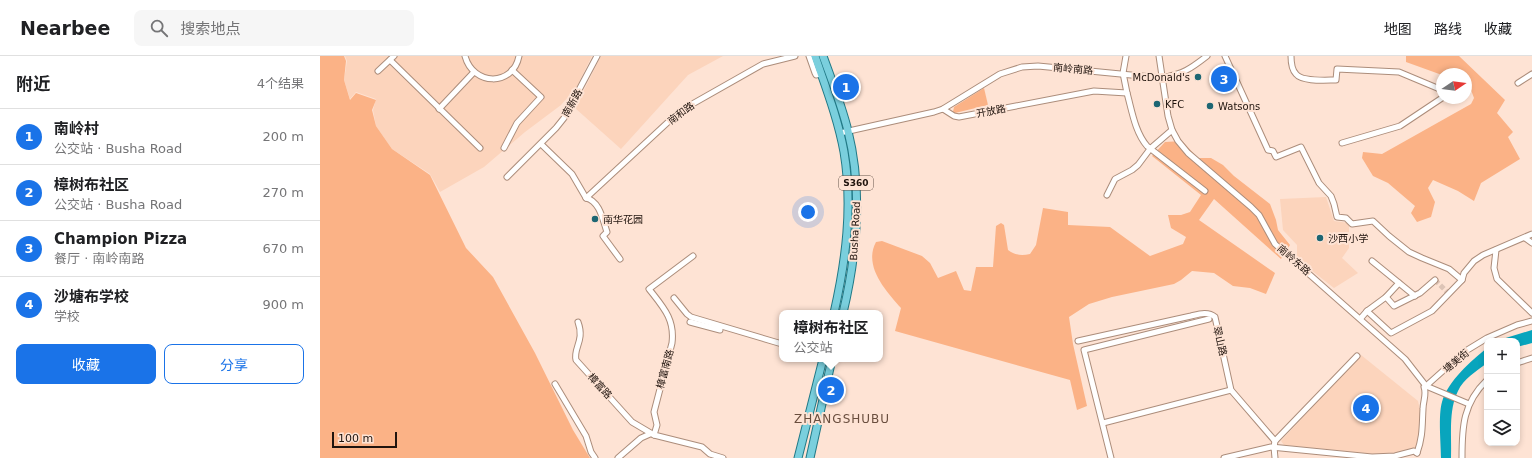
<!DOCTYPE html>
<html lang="zh">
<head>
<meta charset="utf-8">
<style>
  :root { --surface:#fff; --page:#f6f6f6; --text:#202124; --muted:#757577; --line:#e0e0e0; --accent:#1a73e8 }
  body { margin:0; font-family:"DejaVu Sans","Noto Sans SC",sans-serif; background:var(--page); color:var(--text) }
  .controls { position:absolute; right:12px; bottom:12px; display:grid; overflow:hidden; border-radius:8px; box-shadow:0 2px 6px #0003 }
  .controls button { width:36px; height:36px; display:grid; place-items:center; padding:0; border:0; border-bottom:1px solid var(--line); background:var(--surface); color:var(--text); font:20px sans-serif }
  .compass { position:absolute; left:1116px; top:12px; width:36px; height:36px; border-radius:50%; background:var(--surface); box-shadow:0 2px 6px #0003; rotate:77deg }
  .scale { position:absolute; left:12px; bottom:10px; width:65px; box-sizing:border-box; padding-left:4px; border:2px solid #20140e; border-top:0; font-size:11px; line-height:14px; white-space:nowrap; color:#20140e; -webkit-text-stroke:3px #fee3d4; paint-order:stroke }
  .you { position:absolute; left:488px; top:156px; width:14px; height:14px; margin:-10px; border:3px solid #fff; border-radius:50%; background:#1a73e8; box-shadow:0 0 0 6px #1a73e833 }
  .badge { display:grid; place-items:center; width:26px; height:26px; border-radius:50%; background:var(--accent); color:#fff; font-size:13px; font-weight:700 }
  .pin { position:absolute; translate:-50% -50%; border:2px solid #fff; box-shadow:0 1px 4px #0006 }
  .popup { position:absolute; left:459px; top:254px; width:104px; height:52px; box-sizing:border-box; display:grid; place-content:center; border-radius:8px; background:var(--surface); filter:drop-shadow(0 1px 3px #0005); font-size:13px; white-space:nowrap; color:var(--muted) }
  .popup b { font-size:15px; color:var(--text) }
  .popup::after { content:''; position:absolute; left:50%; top:100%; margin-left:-8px; border:8px solid transparent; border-top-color:var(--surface) }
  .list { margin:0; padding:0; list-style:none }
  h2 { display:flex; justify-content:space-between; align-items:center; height:52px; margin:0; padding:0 16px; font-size:17px }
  h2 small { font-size:13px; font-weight:400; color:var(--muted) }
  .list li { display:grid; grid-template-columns:26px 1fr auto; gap:12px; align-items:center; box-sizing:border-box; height:56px; padding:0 16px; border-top:1px solid var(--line) }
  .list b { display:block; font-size:15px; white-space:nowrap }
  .list p { margin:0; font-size:13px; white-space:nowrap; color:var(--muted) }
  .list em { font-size:13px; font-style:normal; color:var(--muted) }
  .actions { display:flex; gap:8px; padding:12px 16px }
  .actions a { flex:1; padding:9px 0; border:1px solid var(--accent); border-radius:8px; text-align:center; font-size:14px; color:var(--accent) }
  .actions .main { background:var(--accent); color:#fff }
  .icon { flex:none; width:22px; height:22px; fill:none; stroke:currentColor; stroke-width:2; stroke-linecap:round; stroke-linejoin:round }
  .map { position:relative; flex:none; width:1212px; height:402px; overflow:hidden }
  header { display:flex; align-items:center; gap:24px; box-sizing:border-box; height:56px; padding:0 20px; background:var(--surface); border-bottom:1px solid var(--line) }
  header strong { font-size:19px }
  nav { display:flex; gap:22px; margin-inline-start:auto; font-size:14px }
  .search { width:280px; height:36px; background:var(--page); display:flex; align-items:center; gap:10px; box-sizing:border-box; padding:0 14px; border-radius:8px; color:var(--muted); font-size:15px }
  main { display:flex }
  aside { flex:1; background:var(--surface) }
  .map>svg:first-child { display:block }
  .built { fill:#fcd4bc }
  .green { fill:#fbb286 }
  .water { fill:#08a5bd }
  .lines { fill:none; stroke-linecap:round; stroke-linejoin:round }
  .minor-tunnel { stroke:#ddc4b6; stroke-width:5; stroke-dasharray:5 2.5; stroke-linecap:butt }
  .minor-casing { stroke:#ac8d7b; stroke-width:7 }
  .major-casing { stroke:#217986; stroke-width:9 }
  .minor { stroke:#fff; stroke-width:5 }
  .major { stroke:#7acfdd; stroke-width:7 }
  .poi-dot { fill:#1d6673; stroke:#fee3d4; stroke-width:1.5 }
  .labels { text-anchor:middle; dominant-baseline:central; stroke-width:4; stroke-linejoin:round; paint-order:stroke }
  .shield { fill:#fee3d4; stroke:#635249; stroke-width:1 }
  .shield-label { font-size:9px; font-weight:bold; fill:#20140e }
  .street-label { font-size:10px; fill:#20140e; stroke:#fee3d4 }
  .poi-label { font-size:10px; fill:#20140e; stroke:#fee3d4; text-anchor:start }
  .quarter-label { font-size:12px; letter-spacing:1px; fill:#6a4e3e; stroke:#fee3d4 }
</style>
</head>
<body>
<header>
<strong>Nearbee</strong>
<div class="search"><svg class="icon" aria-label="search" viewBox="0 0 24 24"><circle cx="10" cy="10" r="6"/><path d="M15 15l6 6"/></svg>搜索地点</div>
<nav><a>地图</a><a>路线</a><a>收藏</a></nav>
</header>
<main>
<aside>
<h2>附近<small>4个结果</small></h2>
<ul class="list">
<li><span class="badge">1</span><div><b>南岭村</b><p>公交站 · Busha Road</p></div><em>200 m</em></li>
<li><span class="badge">2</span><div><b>樟树布社区</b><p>公交站 · Busha Road</p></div><em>270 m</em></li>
<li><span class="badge">3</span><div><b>Champion Pizza</b><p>餐厅 · 南岭南路</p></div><em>670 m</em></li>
<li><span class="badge">4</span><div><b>沙塘布学校</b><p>学校</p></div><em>900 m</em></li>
</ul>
<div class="actions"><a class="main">收藏</a><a>分享</a></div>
</aside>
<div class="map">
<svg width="1212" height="402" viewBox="0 0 1212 402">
  <rect width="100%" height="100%" fill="#fee3d4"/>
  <g class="built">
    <polygon points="25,0 272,0 256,32 241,49 205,76 164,111 120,136 110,118 72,93 56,70 53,54 56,43 36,36 30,43 24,24 27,5"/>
    <polygon points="281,0 403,0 368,19 301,93 255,52"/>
    <polygon points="1006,141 1014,165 1029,167 1029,192 1022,202 1038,217 1014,232 977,203 977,189 963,174 960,143"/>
    <polygon points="1041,299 1098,345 1101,358 1101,373 1097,392 1073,397 1053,398 964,389 961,385"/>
  </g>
  <g class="green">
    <polygon points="0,0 24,0 26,5 24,24 30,44 36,37 56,44 52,54 56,70 72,93 110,119 146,192 173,221 215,297 253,374 270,402 0,402"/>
    <polygon points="1086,0 1139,0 1185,44 1177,57 1193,76 1188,81 1200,103 1161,127 1154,145 1138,135 1113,124 1108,132 1115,146 1111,161 1097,166 1091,157 1095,150 1068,127 1053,120 1042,102 1043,96 1062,98 1151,48 1154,42 1151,34 1146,30 1146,18 1122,19 1086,6"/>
    <polygon points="664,32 668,49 635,57 633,56 634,51"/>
    <path d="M862,85L878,102H891L903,109L914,120L950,148L956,164L958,174L970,189L961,203L894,143L879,164L955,217L946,238L930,232L913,230L894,217L872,215L861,224L854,228L792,241L769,248L749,261L753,288L767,350L757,354L750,324L575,275L581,252C566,235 543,210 556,186L562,185L602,200L610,207L618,222L636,215L644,234L651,235L656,211H673L676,170L681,167L684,169L688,194C695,199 701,200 710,198L716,189L723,152L748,156V169L790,171L830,200L863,188L866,181L851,172L848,159H861L870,156L881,139L832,100L845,86Z"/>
  </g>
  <g class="water">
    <polygon points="1212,274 1212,287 1197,291 1197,285 1176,285"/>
    <path d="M1167,292V307C1157,315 1143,323 1138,335C1128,355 1132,380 1131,402H1121C1121,387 1118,360 1122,346C1128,325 1151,305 1167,292Z"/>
  </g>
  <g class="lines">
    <polyline class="minor-tunnel" points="1115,224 1128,237"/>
    <g class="minor-casing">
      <g id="minor">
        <path d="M145,0C153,30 193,31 199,0"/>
        <polyline points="489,0 495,17 496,19 501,18"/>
        <polyline points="839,0 848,60 852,74 858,85 868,97 931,151 939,159 955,188 1085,303 1106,330 1149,348"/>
        <polyline points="905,0 948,94 953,95 956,101 981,91 999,127 1011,140 1014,148 1017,161 1026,162 1032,168 1053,165 1069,180 1089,196 1102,202 1129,213 1142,224"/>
        <path d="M971,0C971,6 972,14 976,18C982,26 1006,24 1016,24L1017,13L1079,16L1122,34"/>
        <polyline points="70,4 160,92"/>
        <polyline points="58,15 74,0"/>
        <polyline points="1198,27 1212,18"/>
        <path d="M807,37C812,55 815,76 827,90L885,135"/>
        <polyline points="119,53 154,16"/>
        <path d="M623,53L680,18L702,11L718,10L842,22C864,17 869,14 887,0"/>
        <polyline points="520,77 614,56 623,53 634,60 639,61 774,35 807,37 803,17 806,0"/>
        <polyline points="1022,87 1080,70 1122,42"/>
        <path d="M221,88L252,118L266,142C280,145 283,165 287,176L283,180L300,203"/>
        <polyline points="184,92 197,67 221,41 192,14"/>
        <polyline points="187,121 236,72 244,62 277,0"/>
        <polyline points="787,139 795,123 812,114 818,109 830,93 852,74"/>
        <polyline points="266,142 360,55 443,8 475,0"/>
        <polyline points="1205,182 1212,187"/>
        <polyline points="1176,194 1174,212 1177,223 1212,257"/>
        <path d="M373,200L329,233C343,251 355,263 352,287L334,356L337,369L334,379L382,391L390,398L403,402"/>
        <polyline points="1052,205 1095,240"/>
        <polyline points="1066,241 1079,227"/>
        <polyline points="354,242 367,258 371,261 462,288"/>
        <polyline points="1047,255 1066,241 1074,250 1100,237 1115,224"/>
        <polyline points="1041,262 1047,255 1071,277 1112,255 1142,224 1144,217 1154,205 1163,199 1212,178"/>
        <path d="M258,266C265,285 253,292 256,304L312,366L334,379"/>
        <polyline points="370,266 400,274"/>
        <path d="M758,285L871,260C879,258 888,255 895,261L911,334L955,385"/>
        <polyline points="1197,307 1212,302"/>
        <polyline points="235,328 266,380 271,396 275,402"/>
        <polyline points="1106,330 1144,296 1167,282 1197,269 1212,265"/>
        <polyline points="783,367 911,334"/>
        <path d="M1097,397C1103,380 1102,370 1103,353C1103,345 1107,338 1104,331L1106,330"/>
        <polyline points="298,402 321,382 330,378"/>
        <polyline points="791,402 764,294 889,263"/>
        <polyline points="904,402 951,391 1052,401 1075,400 1094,395 1097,397"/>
        <polyline points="955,402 954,391 955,385 1037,300"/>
        <path d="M1142,402C1142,371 1143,347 1167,324"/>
      </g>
    </g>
    <g class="major-casing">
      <g id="major">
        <path d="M495,0C506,32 518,63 524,96C533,150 526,204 514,257"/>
        <path d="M503,0C512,25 522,50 528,75C543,135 537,198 523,257"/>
        <polyline points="478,402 503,303"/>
        <polyline points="490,402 512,303"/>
      </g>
    </g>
    <use href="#minor" class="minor"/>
    <use href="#major" class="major"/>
  </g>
  <g class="poi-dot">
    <circle cx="878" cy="21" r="4"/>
    <circle cx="837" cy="48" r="4"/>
    <circle cx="890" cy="50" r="4"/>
    <circle cx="275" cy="163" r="4"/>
    <circle cx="1000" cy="182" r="4"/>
  </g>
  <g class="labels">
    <rect class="shield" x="519" y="120" width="34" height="14" rx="3"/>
    <g class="shield-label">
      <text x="536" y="127">S360</text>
    </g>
    <g class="street-label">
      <text transform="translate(753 13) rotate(5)">南岭南路</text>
      <text transform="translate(252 47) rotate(-61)">南新路</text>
      <text transform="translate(671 55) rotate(-11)">开放路</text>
      <text transform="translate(361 57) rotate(-36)">南和路</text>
      <text transform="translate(535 175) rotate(-87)">Busha Road</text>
      <text transform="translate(974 204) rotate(41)">南岭东路</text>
      <text transform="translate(900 285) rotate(77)">翠山路</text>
      <text transform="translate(1136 305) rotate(-40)">塘美街</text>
      <text transform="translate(345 313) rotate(-75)">樟富南路</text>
      <text transform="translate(280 330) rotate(48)">樟富路</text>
    </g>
    <g class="poi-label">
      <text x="870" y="21" text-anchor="end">McDonald's</text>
      <text x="845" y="48">KFC</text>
      <text x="898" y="50">Watsons</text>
      <text x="283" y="163">南华花园</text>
      <text x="1008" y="182">沙西小学</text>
    </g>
    <g class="quarter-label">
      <text x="522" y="363">ZHANGSHUBU</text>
    </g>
  </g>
</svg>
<div class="controls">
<button>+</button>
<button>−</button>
<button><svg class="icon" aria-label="layers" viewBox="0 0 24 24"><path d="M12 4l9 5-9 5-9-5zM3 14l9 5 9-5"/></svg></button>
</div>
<svg class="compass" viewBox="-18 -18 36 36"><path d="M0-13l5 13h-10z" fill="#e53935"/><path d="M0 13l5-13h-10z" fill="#757577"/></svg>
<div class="scale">100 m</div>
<div class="you"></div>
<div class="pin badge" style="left:526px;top:31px">1</div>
<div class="pin badge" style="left:511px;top:334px">2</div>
<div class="popup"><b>樟树布社区</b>公交站</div>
<div class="pin badge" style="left:904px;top:23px">3</div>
<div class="pin badge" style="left:1046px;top:352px">4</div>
</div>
</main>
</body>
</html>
